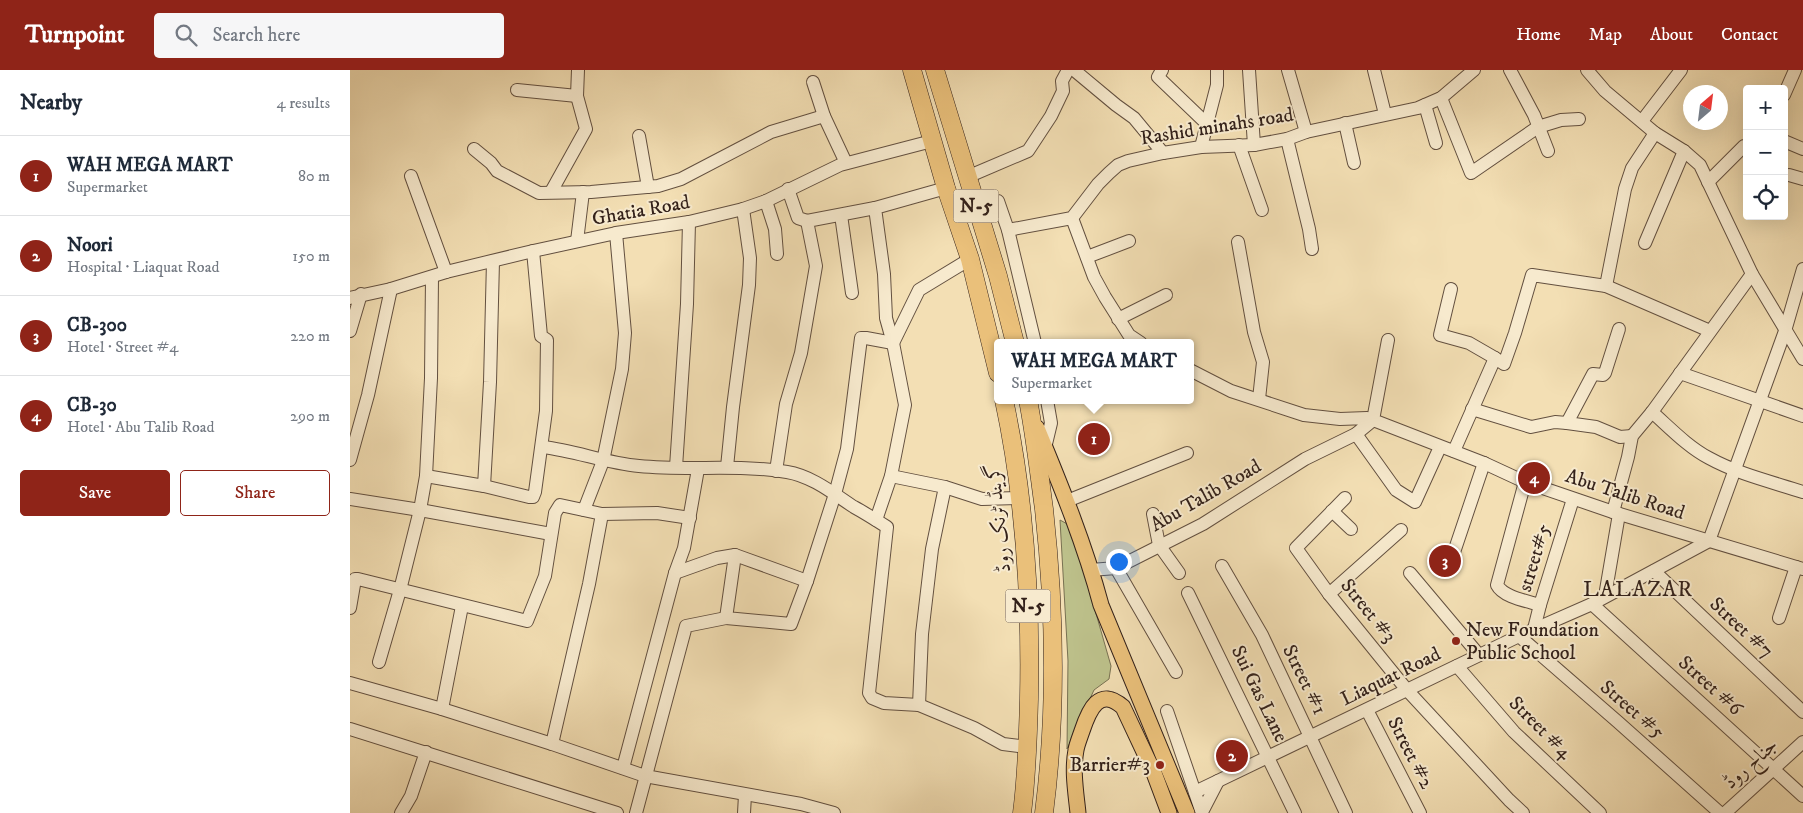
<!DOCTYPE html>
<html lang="en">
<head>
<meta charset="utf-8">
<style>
  :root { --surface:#fff; --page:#f6f6f7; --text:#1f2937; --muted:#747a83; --line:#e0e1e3; --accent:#8f2418 }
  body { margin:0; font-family:"IM FELL DW Pica",Amiri,serif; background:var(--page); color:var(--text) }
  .controls { position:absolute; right:15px; top:15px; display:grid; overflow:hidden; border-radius:5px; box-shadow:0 5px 20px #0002 }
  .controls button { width:45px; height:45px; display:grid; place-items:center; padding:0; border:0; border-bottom:1px solid var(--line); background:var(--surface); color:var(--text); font:25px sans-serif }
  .compass { position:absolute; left:1333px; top:15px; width:45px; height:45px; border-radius:50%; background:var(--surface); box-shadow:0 5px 20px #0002; rotate:28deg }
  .you { position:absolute; left:768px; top:491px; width:18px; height:18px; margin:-12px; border:4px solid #fff; border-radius:50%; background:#1a73e8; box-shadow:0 0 0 8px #1a73e833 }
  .badge { display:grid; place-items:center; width:32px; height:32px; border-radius:50%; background:var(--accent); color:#fff; font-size:16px; font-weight:700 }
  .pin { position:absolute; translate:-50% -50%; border:2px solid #fff; box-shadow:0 1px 5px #0006 }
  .popup { position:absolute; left:644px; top:269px; width:200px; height:65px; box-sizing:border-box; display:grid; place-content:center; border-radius:5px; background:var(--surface); filter:drop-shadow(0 1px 4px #0005); font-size:16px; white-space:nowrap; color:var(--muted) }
  .popup b { font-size:19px; color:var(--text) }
  .popup::after { content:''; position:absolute; left:50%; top:100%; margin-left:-10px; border:10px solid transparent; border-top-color:var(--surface) }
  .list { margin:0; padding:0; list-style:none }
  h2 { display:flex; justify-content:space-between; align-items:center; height:65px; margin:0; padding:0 20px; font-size:21px }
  h2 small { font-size:16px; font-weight:400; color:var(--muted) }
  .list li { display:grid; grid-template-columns:32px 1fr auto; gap:15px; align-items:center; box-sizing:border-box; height:80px; padding:0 20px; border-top:1px solid var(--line) }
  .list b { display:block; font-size:19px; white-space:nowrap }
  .list p { margin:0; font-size:16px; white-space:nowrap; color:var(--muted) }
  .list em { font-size:16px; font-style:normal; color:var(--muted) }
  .actions { display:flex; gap:10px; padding:15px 20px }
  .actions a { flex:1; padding:11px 0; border:1px solid var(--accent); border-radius:5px; text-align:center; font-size:18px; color:var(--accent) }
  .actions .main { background:var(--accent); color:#fff }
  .icon { flex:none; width:28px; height:28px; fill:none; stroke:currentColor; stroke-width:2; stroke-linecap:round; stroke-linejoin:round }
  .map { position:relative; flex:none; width:1453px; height:743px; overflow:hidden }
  header { display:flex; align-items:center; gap:30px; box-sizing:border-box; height:70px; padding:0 25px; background:var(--accent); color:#fff }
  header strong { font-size:24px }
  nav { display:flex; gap:28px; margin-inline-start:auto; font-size:18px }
  .search { width:350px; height:45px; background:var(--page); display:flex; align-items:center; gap:12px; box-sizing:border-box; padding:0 18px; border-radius:5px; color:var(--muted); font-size:19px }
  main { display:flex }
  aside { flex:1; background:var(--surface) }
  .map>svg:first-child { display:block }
  .green { fill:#bdc18b; stroke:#787152 }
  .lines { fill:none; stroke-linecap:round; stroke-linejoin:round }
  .minor-casing { stroke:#635040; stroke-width:14 }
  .major-casing { stroke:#33211a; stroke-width:17 }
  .highway-casing { stroke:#33211a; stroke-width:19 }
  .minor { stroke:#f7eace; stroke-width:12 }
  .major { stroke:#eac07a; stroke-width:15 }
  .highway { stroke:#eac07a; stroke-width:18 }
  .poi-dot { fill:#8f2418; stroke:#f7eace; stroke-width:2 }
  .labels { text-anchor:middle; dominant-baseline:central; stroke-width:4; stroke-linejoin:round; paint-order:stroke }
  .shield { fill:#f7eace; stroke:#6e5d50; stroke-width:1 }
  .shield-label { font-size:19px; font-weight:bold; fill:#33211a }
  .street-label { font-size:20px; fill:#33211a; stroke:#f7eace }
  .poi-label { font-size:20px; fill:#33211a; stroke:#f7eace; text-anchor:start }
  .quarter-label { font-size:22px; letter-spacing:1px; fill:#33211a; stroke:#f7eace }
</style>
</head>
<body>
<header>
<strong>Turnpoint</strong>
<div class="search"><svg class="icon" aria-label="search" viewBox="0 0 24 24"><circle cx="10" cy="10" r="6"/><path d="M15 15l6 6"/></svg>Search here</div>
<nav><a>Home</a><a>Map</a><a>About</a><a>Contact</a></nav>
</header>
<main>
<aside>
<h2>Nearby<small>4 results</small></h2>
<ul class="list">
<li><span class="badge">1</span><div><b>WAH MEGA MART</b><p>Supermarket</p></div><em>80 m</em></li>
<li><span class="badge">2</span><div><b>Noori</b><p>Hospital · Liaquat Road</p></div><em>150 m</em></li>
<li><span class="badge">3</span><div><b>CB-300</b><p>Hotel · Street #4</p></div><em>220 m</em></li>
<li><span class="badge">4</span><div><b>CB-30</b><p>Hotel · Abu Talib Road</p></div><em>290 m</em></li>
</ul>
<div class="actions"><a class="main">Save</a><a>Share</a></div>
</aside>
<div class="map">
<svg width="1453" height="743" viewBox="0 0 1453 743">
  <rect width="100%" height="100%" fill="#f3dfb4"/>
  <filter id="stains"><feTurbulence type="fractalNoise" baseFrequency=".004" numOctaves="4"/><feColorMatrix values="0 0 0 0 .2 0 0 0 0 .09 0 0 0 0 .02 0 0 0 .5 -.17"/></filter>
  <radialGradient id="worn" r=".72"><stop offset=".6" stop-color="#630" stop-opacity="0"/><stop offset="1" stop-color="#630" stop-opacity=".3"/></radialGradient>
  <polygon class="green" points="710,450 721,456 761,596 759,609 744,620 717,679 718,591"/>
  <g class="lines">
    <g class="minor-casing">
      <g id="minor">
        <polyline points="724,0 766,35 784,48 813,83"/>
        <polyline points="812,0 808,7 857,54"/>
        <polyline points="899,0 904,75"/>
        <polyline points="938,0 956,62"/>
        <polyline points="1024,0 1035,44"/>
        <polyline points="1160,0 1184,45 1198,81"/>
        <polyline points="1237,0 1255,21 1305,63 1334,81 1350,95 1402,204 1453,289"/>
        <polyline points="463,12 474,46 496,93"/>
        <polyline points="167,20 227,26"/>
        <polyline points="1434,25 1445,0"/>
        <polyline points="1091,28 1121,103 1188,57 1211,50 1229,49"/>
        <polyline points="1075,35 1086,73"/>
        <polyline points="1292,51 1331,0"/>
        <polyline points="995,53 1004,93"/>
        <polyline points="289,66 298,117"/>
        <polyline points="937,69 959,159 962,179"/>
        <polyline points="1434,71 1453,79"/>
        <polyline points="889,75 912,140"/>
        <polyline points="851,77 867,15 867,0"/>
        <polyline points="124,79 141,93 147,101 189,123 241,122 308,116 331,109 421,62 474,46"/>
        <polyline points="1439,105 1453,109"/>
        <polyline points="61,106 96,202"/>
        <polyline points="617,107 678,81 701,46 713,21 712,11 718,0"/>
        <polyline points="1358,112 1394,76"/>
        <polyline points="438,119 448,148 457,151"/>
        <polyline points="201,122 236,59 227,26 228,0"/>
        <polyline points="416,131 425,159 427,184"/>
        <polyline points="648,131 658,160 685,273"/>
        <polyline points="491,145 502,223"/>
        <polyline points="722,148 744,207 755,227 779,265 791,273"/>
        <polyline points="658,160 722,148 748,114 759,103 768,95 778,91 813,83 851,77 904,75 937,69 956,62 1068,38 1091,28 1124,0"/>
        <polyline points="227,171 233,122"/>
        <polyline points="888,172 904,262 913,292 909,329"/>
        <polyline points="1295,173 1334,81"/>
        <polyline points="737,187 779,171"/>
        <polyline points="1256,216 1275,119 1282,98 1305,63"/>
        <polyline points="1101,219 1090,265 1119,273 1145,288"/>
        <polyline points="0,228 41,219 96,202 183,181 266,163 339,152 393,139 416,131 490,95 582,71"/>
        <polyline points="768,249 816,225"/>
        <polyline points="0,261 11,224"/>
        <polyline points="1038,270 1023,350 1134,393 1175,412 1263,442 1453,499"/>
        <polyline points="1330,303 1453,346"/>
        <polyline points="1122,339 1181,357 1205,352 1217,353 1246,357 1270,367 1282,366"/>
        <path d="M1302,342C1320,358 1338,377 1359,388C1388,404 1422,412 1453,422"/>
        <polyline points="1217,353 1243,304 1253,305 1255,303 1269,259"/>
        <polyline points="1006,364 1046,420 1065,432 1090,377"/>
        <path d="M193,377C226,381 256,393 289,396C339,401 388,394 437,402C462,406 484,424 504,437C515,443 526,450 537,457L519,623L522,628L534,633L569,635L624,658L653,674L677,677"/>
        <polyline points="695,378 701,353 697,330"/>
        <polyline points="1104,381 1145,288 1154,294 1165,263 1182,205 1256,216 1360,261"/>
        <polyline points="0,390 18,325 41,219"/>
        <polyline points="326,397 337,234 339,152"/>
        <polyline points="377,397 383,337 399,215 400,188 393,139"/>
        <polyline points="426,401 436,334 451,283 466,196 457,151 525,138"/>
        <polyline points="76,406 134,416 140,312 143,191"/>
        <polyline points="541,406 595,417 632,429 670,428"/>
        <path d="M1175,412L1147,515C1153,527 1177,531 1190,535"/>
        <polyline points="134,416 179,427 183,427 185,422 196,341 197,270 191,266 183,181"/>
        <polyline points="995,428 946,478 979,524 1057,620 1159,730 1173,743"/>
        <polyline points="0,429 70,440 201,464"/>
        <polyline points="717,431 837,383"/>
        <polyline points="234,440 253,391 272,299 275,263 266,163"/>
        <polyline points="982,441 1001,459"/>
        <polyline points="1263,442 1278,387 1282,366 1302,342 1402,204"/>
        <polyline points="803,444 809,475 829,503"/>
        <polyline points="526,450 541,406 555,335 543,273 536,248 534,204 525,138 596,118"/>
        <polyline points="385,485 376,548 441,554 457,511 485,424 497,379 511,268 516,268 543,273 569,220 620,189"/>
        <polyline points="872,496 912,565 996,743"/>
        <polyline points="766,498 826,602"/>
        <polyline points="741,500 766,498 853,454 955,389 1006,364 1023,350 1017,348 990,349 954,345 881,321 840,300"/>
        <polyline points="1098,500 1134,393"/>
        <polyline points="1304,501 1453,642"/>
        <polyline points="325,503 367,488 385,485 457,511"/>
        <polyline points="1060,503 1129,585"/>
        <polyline points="838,523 945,743"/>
        <polyline points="979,524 1051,460"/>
        <polyline points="1255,526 1269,444"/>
        <polyline points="1242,534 1453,726"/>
        <polyline points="0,538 5,509 8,509 177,551 195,506 205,443 210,435 252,444 307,443 340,448"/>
        <polyline points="1429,548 1446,497"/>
        <polyline points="1184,559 1190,535 1223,429"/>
        <polyline points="1169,566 1268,652 1370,743"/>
        <polyline points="29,592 50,520 70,440 76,406 81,308 82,207"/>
        <polyline points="1107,596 1164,662 1250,743"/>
        <polyline points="0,613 92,639 202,674 295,706 451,734 484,743"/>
        <polyline points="569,635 572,564 582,479 595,417"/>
        <polyline points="92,639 112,536"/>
        <polyline points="1017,640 1070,743"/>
        <polyline points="817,641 852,743"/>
        <polyline points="0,659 267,743"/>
        <polyline points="202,674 239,514 252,444"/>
        <polyline points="273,698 325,503 334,478 348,399"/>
        <polyline points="845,722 1169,566 1242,534 1359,471 1435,261 1453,199"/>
        <polyline points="852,742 868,711"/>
        <polyline points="51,743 61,726 76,682"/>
        <polyline points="286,743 336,556 376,548"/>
        <polyline points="394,743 395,725"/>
        <polyline points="1375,743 1453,672"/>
      </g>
    </g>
    <g class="major-casing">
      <g id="major">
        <path d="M687,358C711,416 735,475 751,535L837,743"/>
        <path d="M728,743C726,723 722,701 726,680C727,674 730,667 732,661C739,640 749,616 773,637L804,703L819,743"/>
      </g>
    </g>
    <g class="highway-casing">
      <g id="highway">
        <polyline points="562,0 596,118 620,189 648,303"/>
        <polyline points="585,0 648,206 665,273"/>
        <path d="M654,330C675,428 681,529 679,629C678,667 677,705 672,743"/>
        <path d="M678,330C685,366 689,403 694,439C705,540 707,642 694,743"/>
      </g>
    </g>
    <use href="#minor" class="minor"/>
    <use href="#major" class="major"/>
    <use href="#highway" class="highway"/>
  </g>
  <g class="poi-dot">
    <circle cx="1106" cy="571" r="5"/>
    <circle cx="810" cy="695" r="5"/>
  </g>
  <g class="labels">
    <g class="shield">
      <rect x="603.5" y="119.5" width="45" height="33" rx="4"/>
      <rect x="655.5" y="519.5" width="45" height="33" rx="4"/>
    </g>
    <g class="shield-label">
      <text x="626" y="136">N-5</text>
      <text x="678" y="536">N-5</text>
    </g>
    <g class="street-label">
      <text transform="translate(867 57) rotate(-9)">Rashid minahs road</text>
      <text transform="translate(291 141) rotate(-10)">Ghatia Road</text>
      <text transform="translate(1275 425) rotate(18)">Abu Talib Road</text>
      <text transform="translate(856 426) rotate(-30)">Abu Talib Road</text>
      <text transform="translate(649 448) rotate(-96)">گرینڈ ٹرنک روڈ</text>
      <text transform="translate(1185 488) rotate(-73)">street#5</text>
      <text transform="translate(1018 541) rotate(51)">Street #3</text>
      <text transform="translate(1391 558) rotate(43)">Street #7</text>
      <text transform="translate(1041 607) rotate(-26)">Liaquat Road</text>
      <text transform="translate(954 610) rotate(64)">Street #1</text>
      <text transform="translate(1360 616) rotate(42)">Street #6</text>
      <text transform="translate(909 624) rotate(64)">Sui Gas Lane</text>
      <text transform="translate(1282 640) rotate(41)">Street #5</text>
      <text transform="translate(1190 658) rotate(45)">Street #4</text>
      <text transform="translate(1060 683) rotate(63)">Street #2</text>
      <text transform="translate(1401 694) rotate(-42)">جناح روڈ</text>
    </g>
    <g class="poi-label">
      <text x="1116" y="560">New Foundation<tspan x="1116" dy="23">Public School</tspan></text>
      <text x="800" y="695" text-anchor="end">Barrier#3</text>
    </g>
    <g class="quarter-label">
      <text x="1288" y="519">LALAZAR</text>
    </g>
  </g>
  <rect width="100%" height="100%" filter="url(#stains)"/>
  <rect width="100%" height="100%" fill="url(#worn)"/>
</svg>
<div class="controls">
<button>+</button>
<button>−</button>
<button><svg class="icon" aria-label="locate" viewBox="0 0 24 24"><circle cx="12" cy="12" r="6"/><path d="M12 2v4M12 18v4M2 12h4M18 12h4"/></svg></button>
</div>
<svg class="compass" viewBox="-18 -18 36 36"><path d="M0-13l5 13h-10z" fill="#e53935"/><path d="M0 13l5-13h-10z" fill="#747a83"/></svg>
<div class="you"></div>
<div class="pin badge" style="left:744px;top:369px">1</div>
<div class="popup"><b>WAH MEGA MART</b>Supermarket</div>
<div class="pin badge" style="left:882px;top:686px">2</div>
<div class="pin badge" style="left:1095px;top:491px">3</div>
<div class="pin badge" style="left:1184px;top:408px">4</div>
</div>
</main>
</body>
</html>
